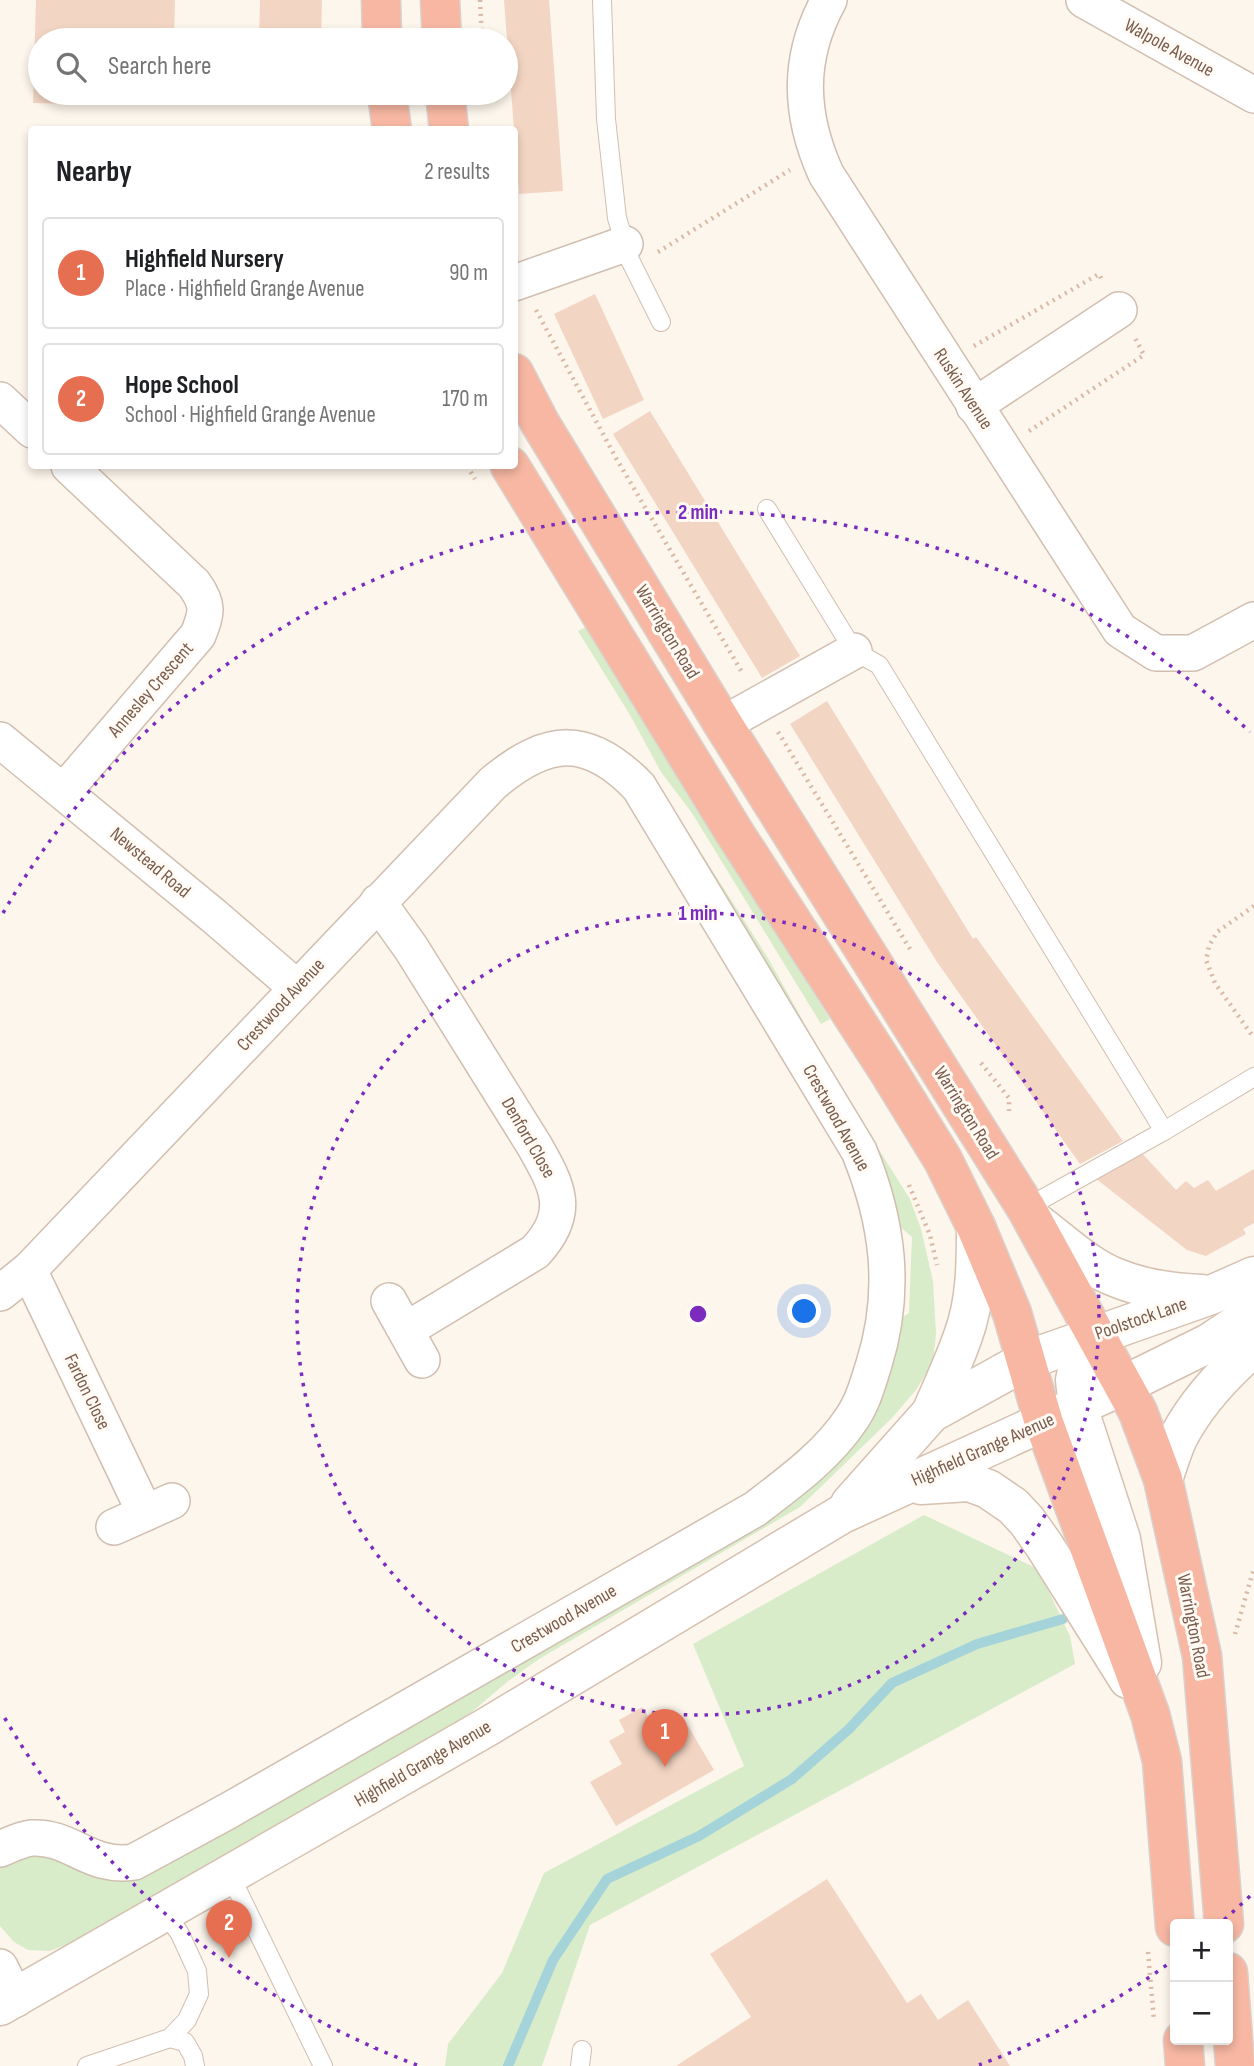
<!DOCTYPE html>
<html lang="en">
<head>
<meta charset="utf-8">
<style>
  :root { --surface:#fff; --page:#f2f2f2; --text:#202124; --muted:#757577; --line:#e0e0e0; --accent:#e76f51 }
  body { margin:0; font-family:"Sofia Sans Condensed",sans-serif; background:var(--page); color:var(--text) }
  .controls { position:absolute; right:21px; bottom:21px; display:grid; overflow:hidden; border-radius:7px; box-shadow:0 4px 10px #0003 }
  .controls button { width:63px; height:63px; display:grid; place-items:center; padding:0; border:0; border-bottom:2px solid var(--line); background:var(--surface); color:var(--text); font:35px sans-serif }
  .you { position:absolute; left:805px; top:1312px; width:24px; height:24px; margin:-18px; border:5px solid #fff; border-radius:50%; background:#1a73e8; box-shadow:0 0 0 10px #1a73e833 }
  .badge { display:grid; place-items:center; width:46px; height:46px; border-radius:50%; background:var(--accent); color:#fff; font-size:23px; font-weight:700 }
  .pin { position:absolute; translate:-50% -58px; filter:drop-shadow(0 2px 4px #0008) }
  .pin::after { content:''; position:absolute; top:37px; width:24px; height:21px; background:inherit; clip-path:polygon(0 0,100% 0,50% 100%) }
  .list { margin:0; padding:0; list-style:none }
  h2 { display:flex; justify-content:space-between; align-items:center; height:91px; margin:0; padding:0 28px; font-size:30px }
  h2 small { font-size:23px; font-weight:400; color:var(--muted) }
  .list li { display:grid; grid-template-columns:46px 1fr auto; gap:21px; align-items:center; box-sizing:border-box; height:112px; margin:0 14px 14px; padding:0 14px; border:2px solid var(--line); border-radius:7px }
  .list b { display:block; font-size:26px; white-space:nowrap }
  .list p { margin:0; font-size:23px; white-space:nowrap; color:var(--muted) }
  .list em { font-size:23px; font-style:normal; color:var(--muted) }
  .icon { flex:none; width:38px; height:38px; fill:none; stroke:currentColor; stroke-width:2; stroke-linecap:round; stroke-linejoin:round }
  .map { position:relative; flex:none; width:1254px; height:2066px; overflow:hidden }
  .search { position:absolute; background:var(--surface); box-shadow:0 4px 10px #0003; left:28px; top:28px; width:490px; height:77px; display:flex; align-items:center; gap:18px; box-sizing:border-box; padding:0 24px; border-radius:38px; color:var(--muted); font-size:26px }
  .panel { position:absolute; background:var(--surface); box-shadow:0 4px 10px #0003; left:28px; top:126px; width:490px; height:343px; border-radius:7px }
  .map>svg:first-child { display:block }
  .green { fill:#d8ecc9 }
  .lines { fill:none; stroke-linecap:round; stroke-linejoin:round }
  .stream { stroke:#a5d3da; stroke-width:10 }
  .building { fill:#f3d5c3 }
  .lane-casing { stroke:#d1beb0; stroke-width:20 }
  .street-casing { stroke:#d1beb0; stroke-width:38 }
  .secondary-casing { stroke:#d6c0b0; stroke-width:41 }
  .highway-casing { stroke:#dad1cd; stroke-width:41 }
  .path { stroke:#d9b8a5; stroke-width:4.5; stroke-dasharray:2 5; stroke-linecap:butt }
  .lane { stroke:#fff; stroke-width:18 }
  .street { stroke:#fff; stroke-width:35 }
  .secondary { stroke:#fff; stroke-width:38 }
  .highway { stroke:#f7b7a3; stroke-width:38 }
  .ring { fill:none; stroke:#7b2cbf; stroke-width:3.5; stroke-dasharray:3.5 7 }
  .labels { text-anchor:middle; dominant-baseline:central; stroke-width:6; stroke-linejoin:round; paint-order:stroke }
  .street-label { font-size:19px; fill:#7a5c4d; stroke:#fffaf3 }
  .centre { fill:#7b2cbf; stroke:#fffaf3; stroke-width:3.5 }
  .ring-label { font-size:21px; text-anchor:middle; font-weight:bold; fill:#7b2cbf; stroke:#fffaf3; stroke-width:6; stroke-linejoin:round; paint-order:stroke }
</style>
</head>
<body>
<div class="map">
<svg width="1254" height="2066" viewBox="0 0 1254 2066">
  <rect width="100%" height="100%" fill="#fdf6ec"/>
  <g class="green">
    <polygon points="586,627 830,1019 821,1024 692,813 661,772 630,715 578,631"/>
    <polygon points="646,766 768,958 842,1091 910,1199 921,1229 933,1281 936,1334 933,1362 916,1390 892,1418 800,1507 539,1659 507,1682 467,1716 74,1942 50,1951 28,1950 14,1942 0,1926 0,1867 13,1854 31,1850 111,1875 793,1495 895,1322 909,1313 912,1237 898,1225 641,769"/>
    <polygon points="924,1515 1038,1569 1070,1636 1075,1664 590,1925 542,2066 445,2066 448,2044 502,1973 544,1873 744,1766 693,1644"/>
  </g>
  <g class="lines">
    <polyline class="stream" points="508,2066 553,1960 607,1879 699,1836 792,1779 849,1729 892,1683 977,1644 1063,1619"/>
  </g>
  <g class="building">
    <polygon points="36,0 175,0 174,36 143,36 143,40 40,40 40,93 123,93 122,105 33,103"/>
    <polygon points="260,0 322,0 321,40 259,40"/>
    <polygon points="504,0 549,0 563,191 519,194"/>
    <polygon points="257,93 319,93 318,103 256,100"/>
    <polygon points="595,294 644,400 603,419 554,314"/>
    <polygon points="650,411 800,656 762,678 613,434"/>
    <polygon points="827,701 973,939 976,937 1123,1141 1080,1164 937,962 790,724"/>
    <polygon points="1138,1149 1176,1190 1186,1181 1194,1188 1208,1180 1216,1191 1254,1169 1254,1223 1243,1229 1246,1234 1206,1256 1187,1250 1095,1178"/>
    <polygon points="642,1707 649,1718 664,1709 677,1732 688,1726 714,1770 616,1826 590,1782 622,1764 609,1741 625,1732 619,1720"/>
    <polygon points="827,1879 907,2003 921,1994 938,2020 968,2000 1010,2066 676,2066 751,2017 710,1954"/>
  </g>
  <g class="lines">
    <g class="lane-casing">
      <g id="lane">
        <polyline points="602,0 606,119 617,218 630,260 661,322"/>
        <polyline points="767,509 854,651 879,665 1164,1131"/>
        <polyline points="1026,1208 1164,1131 1254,1077"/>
        <polyline points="230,1875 323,2066"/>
        <polyline points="170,2038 185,2042 193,2056 195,2066"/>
        <polyline points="87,2066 170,2038 187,2020 199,1994 197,1971 180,1934 165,1912"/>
        <polyline points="580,2066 582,2050"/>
      </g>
    </g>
    <g class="street-casing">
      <g id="street">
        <path d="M829,0C797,58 799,114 826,174L1120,630L1156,653H1193L1254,620"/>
        <polyline points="1084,0 1254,95"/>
        <polyline points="514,283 625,244"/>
        <polyline points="0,400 32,430"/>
        <polyline points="974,406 1119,310"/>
        <polyline points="723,724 854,651"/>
        <polyline points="0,740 215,917 297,988"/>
        <path d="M64,791L198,635C207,612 209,605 194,584L69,466"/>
        <path d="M378,902L411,948L534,1145C558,1187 572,1212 535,1252L406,1330"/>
        <polyline points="29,1270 145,1513"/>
        <path d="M0,1293L29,1270L493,783C548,737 588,734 639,787L859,1151C888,1222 897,1290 874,1364C868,1383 863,1402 852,1418C828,1455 789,1483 755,1509L228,1811L134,1862C89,1869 72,1836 32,1838C21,1839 10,1845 0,1849"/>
        <polyline points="389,1301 422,1360"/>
        <polyline points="114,1527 172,1501"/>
        <polyline points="0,1967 16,1999"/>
      </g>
    </g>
    <g class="secondary-casing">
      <g id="secondary">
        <path d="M1033,1220C1059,1239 1087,1267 1117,1278C1144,1289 1174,1293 1202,1294"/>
        <polyline points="1095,1335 1081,1354 1075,1380 1078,1407 1121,1539 1142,1663"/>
        <path d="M931,1413C942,1387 954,1362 963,1336C976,1301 976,1263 976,1227"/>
        <path d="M1163,1479C1168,1466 1172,1451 1178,1438C1196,1403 1224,1373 1254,1347"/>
        <polyline points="921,1485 969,1482 988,1489 1013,1506 1027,1521 1044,1545 1128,1679"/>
        <polyline points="850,1504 931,1413 1027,1360 1211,1295 1254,1276"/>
        <polyline points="0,2006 487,1727 842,1514 1124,1385 1209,1343 1254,1313"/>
      </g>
    </g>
    <g class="highway-casing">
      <g id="highway">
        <polyline points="381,0 382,40"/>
        <polyline points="440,0 442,40"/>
        <polyline points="387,93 392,130"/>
        <polyline points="445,93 449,130"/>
        <polyline points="514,373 540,423 723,724 1026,1208 1138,1412 1163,1479 1202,1656 1224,1924"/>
        <polyline points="510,466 734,832 887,1069 943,1160 976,1227 1012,1313 1044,1423 1150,1714 1162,1761 1175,1927"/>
        <polyline points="1228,1972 1235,2066"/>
        <polyline points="1183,2040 1185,2066"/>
      </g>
    </g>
    <g class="path">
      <polyline points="480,0 482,40"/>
      <polyline points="658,252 790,170"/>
      <polyline points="536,310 616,458 743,674"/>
      <polyline points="974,346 1099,274 1103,282"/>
      <polyline points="1029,431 1144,355 1135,338"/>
      <polyline points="467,466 475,479"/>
      <polyline points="778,732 910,949"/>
      <polyline points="1254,906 1217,932 1209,946 1206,960 1215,983 1254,1038"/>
      <polyline points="981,1063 1009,1098 1009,1111"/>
      <polyline points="909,1185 930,1235 937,1265"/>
      <polyline points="1235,1634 1254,1568"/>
      <polyline points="1148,1952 1154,2020"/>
    </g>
    <use href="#lane" class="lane"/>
    <use href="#street" class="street"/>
    <use href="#secondary" class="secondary"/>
    <use href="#highway" class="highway"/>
  </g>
  <g class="ring">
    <circle cx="698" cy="1314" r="401"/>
    <path d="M1250 1896A802 802 0 0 1 1219 1924M1175 1959A802 802 0 0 1 979 2065M417 2065A802 802 0 0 1 3 1715M3 913A802 802 0 0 1 1250 732"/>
  </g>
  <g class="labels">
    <g class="street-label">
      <text transform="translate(1169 48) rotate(29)">Walpole Avenue</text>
      <text transform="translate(963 389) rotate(57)">Ruskin Avenue</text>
      <text transform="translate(667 632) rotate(59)">Warrington Road</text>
      <text transform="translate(151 690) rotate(-49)">Annesley Crescent</text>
      <text transform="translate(150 863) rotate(40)">Newstead Road</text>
      <text transform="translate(281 1005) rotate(-47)">Crestwood Avenue</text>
      <text transform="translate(966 1113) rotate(58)">Warrington Road</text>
      <text transform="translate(836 1118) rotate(61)">Crestwood Avenue</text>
      <text transform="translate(528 1138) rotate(60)">Denford Close</text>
      <text transform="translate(1141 1319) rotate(-19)">Poolstock Lane</text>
      <text transform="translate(87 1392) rotate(64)">Fardon Close</text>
      <text transform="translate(983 1450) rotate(-24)">Highfield Grange Avenue</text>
      <text transform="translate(564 1619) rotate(-30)">Crestwood Avenue</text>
      <text transform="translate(1193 1626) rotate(79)">Warrington Road</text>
      <text transform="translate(423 1764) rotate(-30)">Highfield Grange Avenue</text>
    </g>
  </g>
  <circle cx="698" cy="1314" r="10" class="centre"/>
  <g class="ring-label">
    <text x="698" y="519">2 min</text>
    <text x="698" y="920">1 min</text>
  </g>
</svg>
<div class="controls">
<button>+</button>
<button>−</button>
</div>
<div class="you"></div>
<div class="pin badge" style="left:665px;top:1767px">1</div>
<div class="pin badge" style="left:229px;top:1958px">2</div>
<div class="search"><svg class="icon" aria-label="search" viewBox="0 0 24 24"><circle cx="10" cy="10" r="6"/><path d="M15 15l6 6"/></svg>Search here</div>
<section class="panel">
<h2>Nearby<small>2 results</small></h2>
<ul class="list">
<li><span class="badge">1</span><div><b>Highfield Nursery</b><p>Place · Highfield Grange Avenue</p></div><em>90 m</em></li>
<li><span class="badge">2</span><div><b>Hope School</b><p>School · Highfield Grange Avenue</p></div><em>170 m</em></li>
</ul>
</section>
</div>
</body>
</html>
